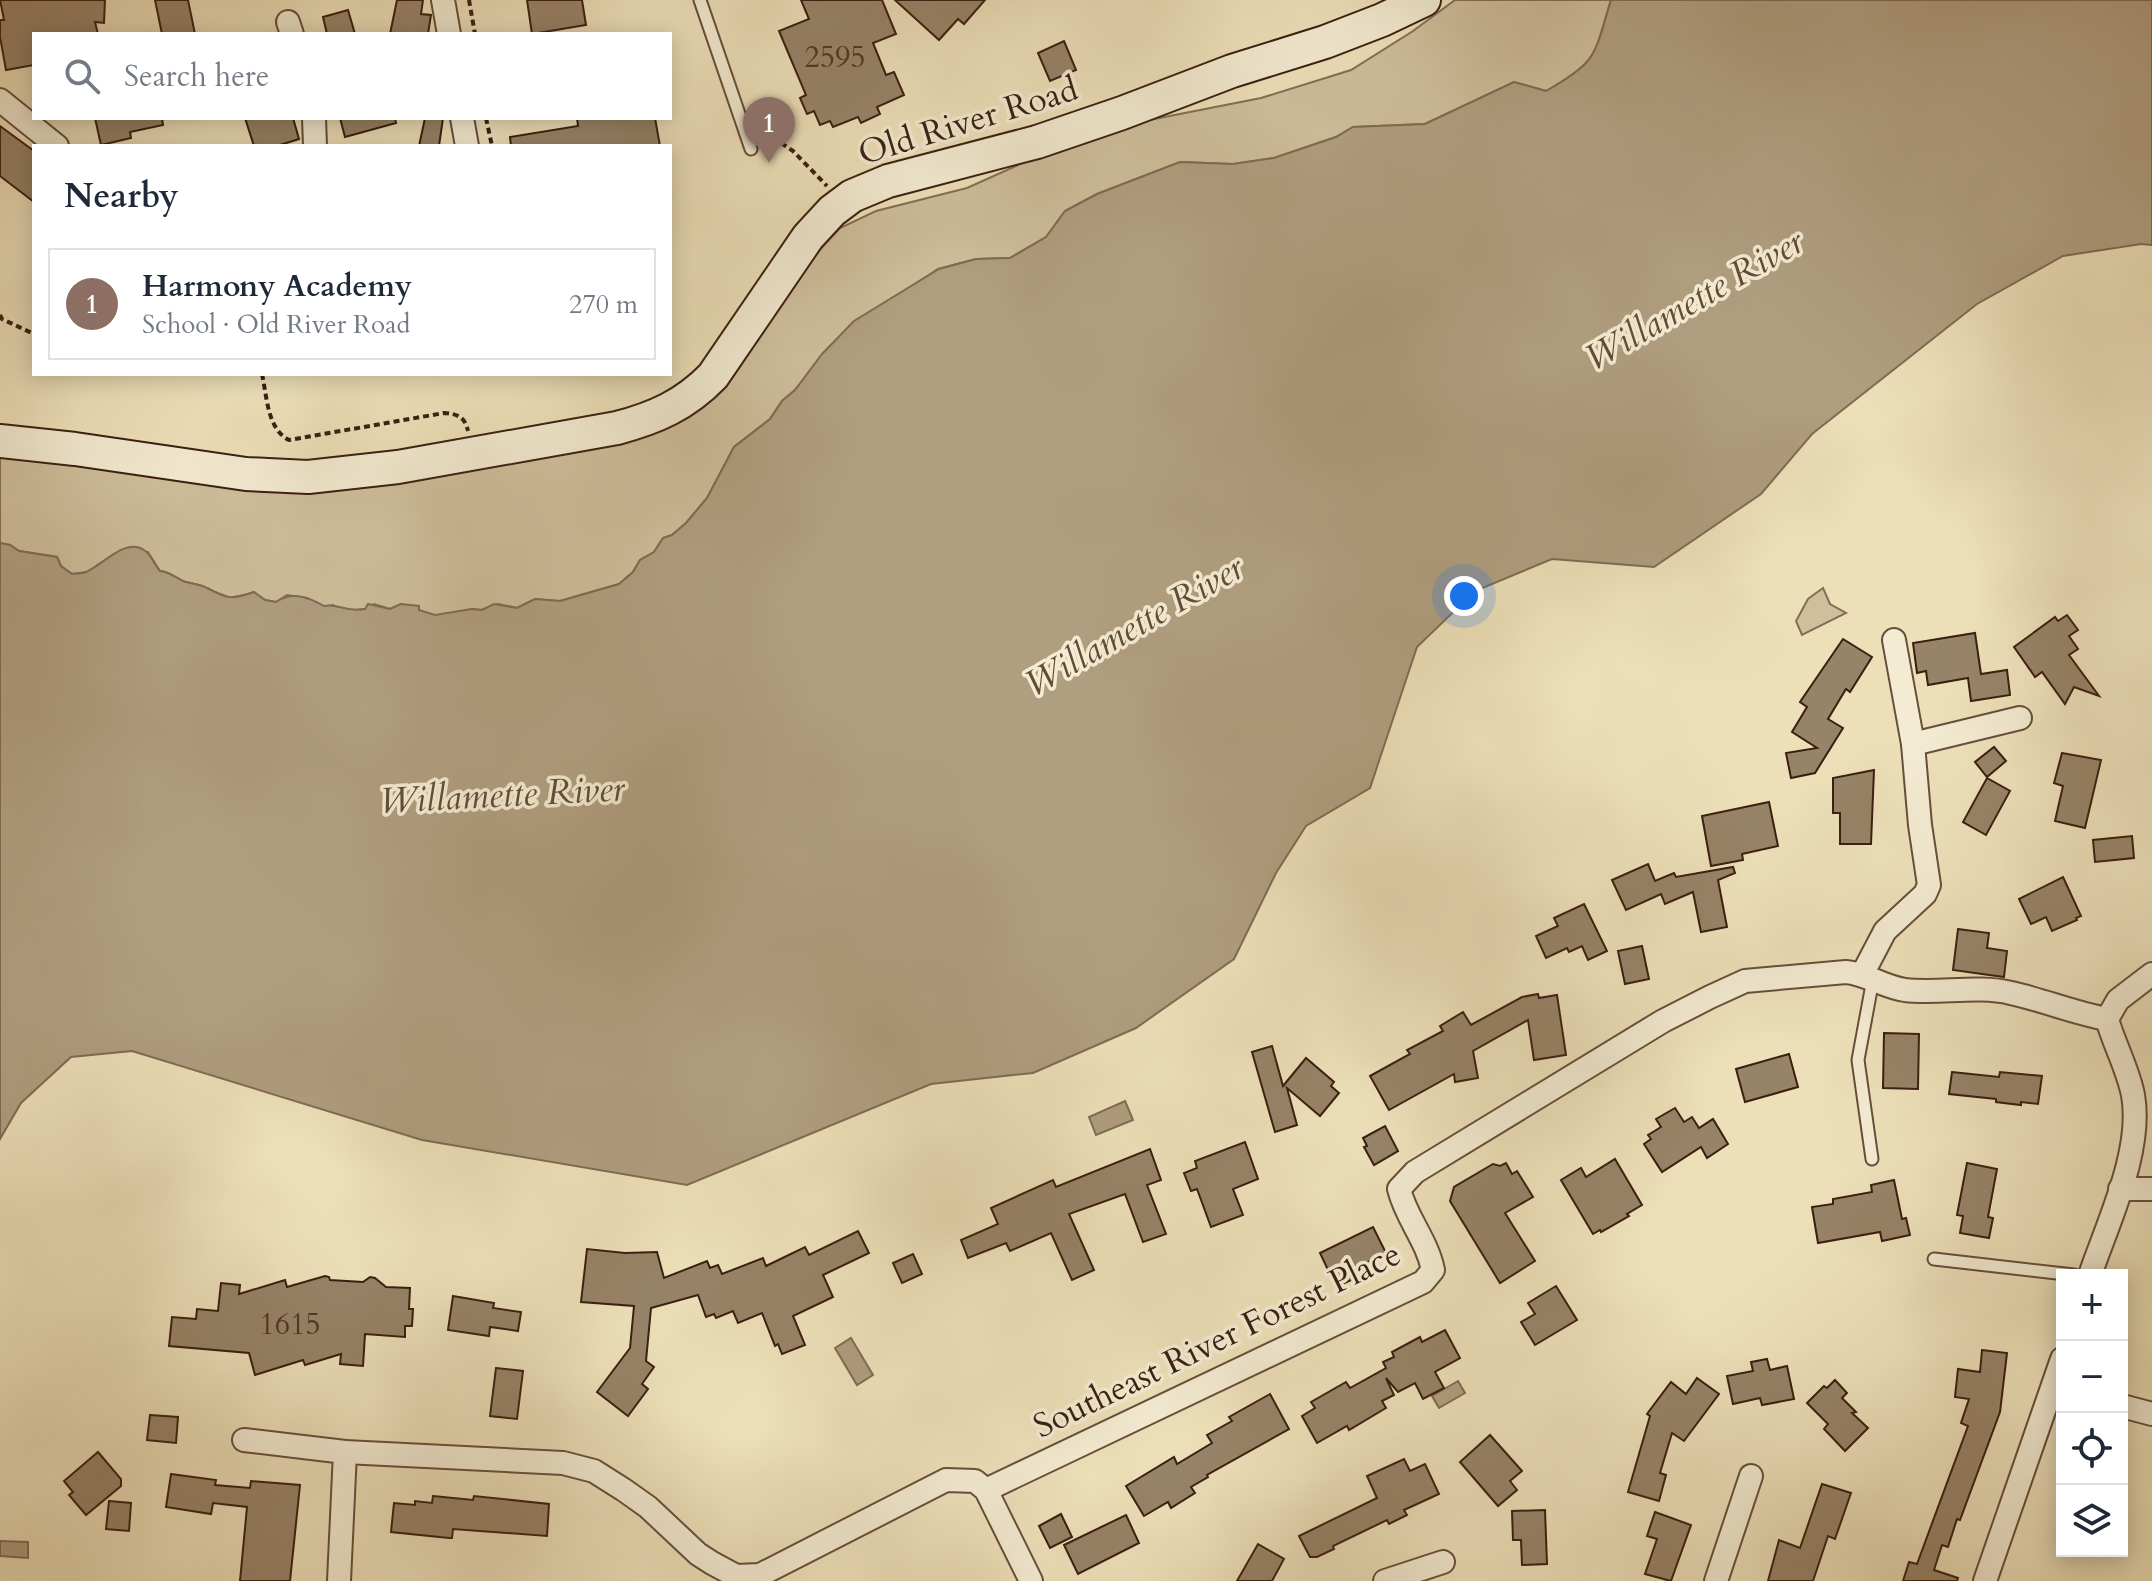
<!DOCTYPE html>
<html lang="en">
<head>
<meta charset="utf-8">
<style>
  :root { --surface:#fff; --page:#f2f2f3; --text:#1f2937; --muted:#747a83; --line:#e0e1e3; --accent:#1a73e8 }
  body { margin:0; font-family:Cardo,serif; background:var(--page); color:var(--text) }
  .controls { position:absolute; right:24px; bottom:24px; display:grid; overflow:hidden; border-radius:0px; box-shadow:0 4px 20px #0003 }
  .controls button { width:72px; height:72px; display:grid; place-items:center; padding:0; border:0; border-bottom:2px solid var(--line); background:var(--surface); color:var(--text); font:40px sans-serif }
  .you { position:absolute; left:1464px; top:596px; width:28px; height:28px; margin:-20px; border:6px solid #fff; border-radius:50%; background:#1a73e8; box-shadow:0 0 0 12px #1a73e833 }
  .badge { display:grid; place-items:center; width:52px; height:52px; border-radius:50%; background:var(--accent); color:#fff; font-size:26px; font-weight:700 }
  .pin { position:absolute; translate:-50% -66px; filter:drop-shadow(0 2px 4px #0008) }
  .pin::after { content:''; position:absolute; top:42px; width:28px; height:24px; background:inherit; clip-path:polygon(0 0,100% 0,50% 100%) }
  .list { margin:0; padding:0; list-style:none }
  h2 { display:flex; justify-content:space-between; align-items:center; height:104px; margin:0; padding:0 32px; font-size:34px }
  h2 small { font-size:26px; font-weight:400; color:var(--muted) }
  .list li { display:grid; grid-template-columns:52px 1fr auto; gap:24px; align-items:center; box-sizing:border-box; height:112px; margin:0 16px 16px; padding:0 16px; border:2px solid var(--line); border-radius:0px }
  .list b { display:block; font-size:30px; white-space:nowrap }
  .list p { margin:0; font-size:26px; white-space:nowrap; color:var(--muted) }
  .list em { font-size:26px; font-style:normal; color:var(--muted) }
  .icon { flex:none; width:44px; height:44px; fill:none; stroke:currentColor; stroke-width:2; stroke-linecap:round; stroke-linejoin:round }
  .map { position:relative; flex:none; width:2152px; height:1581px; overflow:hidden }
  .search { position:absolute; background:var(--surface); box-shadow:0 4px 20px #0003; left:32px; top:32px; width:640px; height:88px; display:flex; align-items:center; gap:20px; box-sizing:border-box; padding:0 28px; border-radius:0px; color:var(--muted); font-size:30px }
  .panel { position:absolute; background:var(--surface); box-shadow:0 4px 20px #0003; left:32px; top:144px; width:640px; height:232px; border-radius:0px }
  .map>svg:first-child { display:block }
  .green { fill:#cfbf9c; stroke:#846e56; stroke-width:2 }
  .water { fill:#b09e80; stroke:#816b53; stroke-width:2 }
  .building { fill:#978368; stroke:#3a1e10; stroke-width:2 }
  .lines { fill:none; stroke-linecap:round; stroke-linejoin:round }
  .lane-casing { stroke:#674e3a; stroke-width:15 }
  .street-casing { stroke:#674e3a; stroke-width:26 }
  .secondary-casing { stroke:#3a1e10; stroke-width:36 }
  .path { stroke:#3a1e10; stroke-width:4; stroke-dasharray:6 4; stroke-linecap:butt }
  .lane { stroke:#f3ebd2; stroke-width:11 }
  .street { stroke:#f3ebd2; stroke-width:22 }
  .secondary { stroke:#f3ebd2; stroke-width:32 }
  .labels { text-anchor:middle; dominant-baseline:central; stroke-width:7; stroke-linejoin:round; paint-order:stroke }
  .number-label { font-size:30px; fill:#513726 }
  .street-label { font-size:34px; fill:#3a1e10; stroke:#f3ebd2 }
  .water-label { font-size:36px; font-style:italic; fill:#634b37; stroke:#f3ebd2 }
</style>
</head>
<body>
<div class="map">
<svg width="2152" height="1581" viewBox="0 0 2152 1581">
  <rect width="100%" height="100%" fill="#ede0b9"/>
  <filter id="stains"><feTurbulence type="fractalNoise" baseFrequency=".0025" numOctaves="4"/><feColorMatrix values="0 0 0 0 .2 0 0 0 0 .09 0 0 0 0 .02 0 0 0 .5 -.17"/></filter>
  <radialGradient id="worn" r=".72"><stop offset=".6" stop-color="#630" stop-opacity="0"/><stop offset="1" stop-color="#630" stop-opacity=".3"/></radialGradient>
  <g class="green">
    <path d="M1455,0H1611C1594,55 1599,61 1546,91L1514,82L1425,124L1353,127L1336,137L1274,158L1233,164L1180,162L1097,194L1065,211L1046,237L1010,258L976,259L938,269L880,307L837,340L795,390L782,401L770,419L734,447L707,498L686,523L672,535L663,538L654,552L640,560L633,572L619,584L560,601L535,599L517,608L498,604L481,610L472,609L435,616L401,604L390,609L374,604L365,609L345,611L333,605L324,607L307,598L287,595L276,602L265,600L254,592C231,600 228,599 207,588C200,584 191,584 183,581C174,577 170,572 160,571L148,552L114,554L87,572L72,574L61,566L57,557L19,551L10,545L0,543V449L191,475L652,430L840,228L876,211L967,188L1056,148L1139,122L1261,98L1351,70L1413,31Z"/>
    <polygon points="1823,588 1830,604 1846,613 1802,635 1796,621 1808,599"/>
  </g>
  <g class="water">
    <path d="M1611,0H2152V245L2141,244L2063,256L1977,304L1812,434L1761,494L1654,567L1552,559L1475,591L1417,647L1370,788L1306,826L1276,873L1234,959L1136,1028L1033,1073L931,1084L687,1185L422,1140L132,1051L71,1057L21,1103L0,1139V543L10,545L19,551L57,557L61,566L72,574C77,573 82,574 86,572C102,566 125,537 144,550C151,554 154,565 160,571C170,572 174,577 183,581C191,584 200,584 207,588C228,599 231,600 254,592L265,600L276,602C292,591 308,597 324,606C337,603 348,613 365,609L368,604L390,609L401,604L419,606V610L435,615L472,609L482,610L494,604L517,608L535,599L560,601L619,584L633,572L640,560L654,552L663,538L672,535L686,523L707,498L734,447L770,419L782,401L795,390L822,354L854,321L939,269L976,259L1010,258L1046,237L1065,211L1097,194L1180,162L1233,164L1274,158L1336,137L1353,127L1425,124L1514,82L1546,91C1599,61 1594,55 1611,0Z"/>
    <polygon points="1125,1101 1133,1120 1096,1135 1089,1117"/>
    <polygon points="851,1338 873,1375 857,1385 835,1348"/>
    <polygon points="1458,1381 1465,1393 1439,1408 1432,1396"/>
    <polygon points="0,1541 28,1542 28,1558 0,1556"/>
  </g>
  <g class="building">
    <polygon points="0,0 105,0 104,23 95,22 98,34 34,34 34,65 6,70 0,37 0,20 4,20"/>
    <polygon points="155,0 188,0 195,34 162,34"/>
    <polygon points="397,0 423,0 421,14 431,15 428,34 390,34"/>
    <polygon points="527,0 582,0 586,25 532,34"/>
    <polygon points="801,0 882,0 896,34 873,43 886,75 894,72 904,95 877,107 880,114 861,123 858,117 833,127 830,121 820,125 814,111 807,114 800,98 806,95 779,31 809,19"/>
    <polygon points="895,0 985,0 964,24 958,19 939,40"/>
    <polygon points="348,10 355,34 327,34 323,17"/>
    <polygon points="1064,41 1076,70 1050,81 1038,53"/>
    <polygon points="95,118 162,118 163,125 130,132 131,138 101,145"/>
    <polygon points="245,118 293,118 299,139 277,146 254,146"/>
    <polygon points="340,118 395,118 396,123 345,137"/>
    <polygon points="425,118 443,118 439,146 419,146"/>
    <polygon points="577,118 655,118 660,146 511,146 510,137 578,126"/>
    <polygon points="0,126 34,151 34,202 0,176"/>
    <polygon points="2067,615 2078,630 2069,636 2078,649 2069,655 2099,696 2074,687 2065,704 2042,672 2035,677 2014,647 2055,617 2058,621"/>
    <polygon points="1975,633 1981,674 2007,670 2010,695 1971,701 1968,678 1928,685 1926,671 1917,673 1913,643"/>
    <polygon points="1843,639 1872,657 1850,692 1846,689 1828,719 1843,728 1815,773 1791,778 1786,753 1817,748 1792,732 1807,707 1800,702"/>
    <polygon points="1994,747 2006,761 1987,777 1975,762"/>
    <polygon points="2062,753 2101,760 2085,828 2055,821 2063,786 2054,783"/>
    <polygon points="1874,770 1871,844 1840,844 1840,813 1833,813 1833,778"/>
    <polygon points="1987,778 2010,791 1986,835 1963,822"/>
    <polygon points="1769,802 1778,846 1742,854 1743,860 1711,866 1702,816"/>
    <polygon points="2132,836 2134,858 2095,862 2093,840"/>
    <polygon points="1648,864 1655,881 1674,873 1676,877 1733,867 1735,873 1718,880 1727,927 1701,932 1693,892 1665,904 1661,894 1626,910 1612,880"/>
    <polygon points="2063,877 2081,916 2076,918 2077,920 2052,931 2046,917 2031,924 2019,899"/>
    <polygon points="1584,904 1607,951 1588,960 1582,946 1569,952 1567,948 1546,958 1536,936 1558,926 1554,918"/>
    <polygon points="1958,929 1989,933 1987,948 2007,951 2004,977 1953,970"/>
    <polygon points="1642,946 1649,979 1625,984 1618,951"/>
    <polygon points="1538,994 1539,998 1557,995 1566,1055 1534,1060 1528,1020 1473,1051 1478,1078 1455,1082 1454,1074 1389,1110 1370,1076 1410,1054 1407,1050 1443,1031 1440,1026 1463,1012 1471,1025 1522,997"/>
    <polygon points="1884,1033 1919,1034 1918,1089 1883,1088"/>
    <polygon points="1272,1046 1283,1086 1306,1058 1334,1082 1331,1086 1339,1093 1320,1116 1287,1088 1297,1125 1275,1132 1252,1052"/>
    <polygon points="1789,1054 1798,1087 1745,1102 1736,1069"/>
    <polygon points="1952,1072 1999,1077 2000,1072 2042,1076 2038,1104 2021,1102 2021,1105 1996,1102 1996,1099 1949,1094"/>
    <polygon points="1675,1108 1684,1122 1692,1117 1699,1128 1713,1119 1728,1144 1707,1158 1701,1147 1662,1172 1644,1144 1651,1139 1648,1135 1661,1127 1656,1119"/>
    <polygon points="1385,1126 1398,1151 1374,1165 1364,1147 1367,1146 1363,1138"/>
    <polygon points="1245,1142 1258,1179 1233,1189 1243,1215 1211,1227 1197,1189 1191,1191 1184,1173 1197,1168 1195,1161"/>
    <polygon points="1150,1149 1161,1180 1147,1185 1166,1234 1143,1242 1125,1194 1069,1214 1094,1270 1072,1280 1051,1233 1010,1251 1006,1243 968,1258 961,1240 998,1224 991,1208 1053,1180 1056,1187"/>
    <polygon points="1615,1159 1642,1205 1627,1214 1629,1216 1601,1232 1600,1230 1593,1234 1561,1180 1581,1168 1586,1177"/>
    <polygon points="1506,1163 1512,1174 1517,1171 1533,1197 1505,1213 1535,1261 1500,1283 1450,1201 1454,1187 1493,1164 1500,1166"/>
    <polygon points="1967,1163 1997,1169 1988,1217 1993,1218 1989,1238 1960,1233 1963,1216 1957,1215"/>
    <polygon points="1894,1180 1902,1219 1906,1218 1910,1235 1882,1241 1880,1232 1818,1243 1812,1207 1833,1204 1833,1199 1872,1192 1871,1185"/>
    <polygon points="1373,1227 1386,1253 1358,1267 1362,1275 1336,1287 1320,1253"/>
    <polygon points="858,1231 869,1253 823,1275 833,1297 793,1316 805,1345 782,1354 778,1344 775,1346 762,1313 738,1323 733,1311 716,1318 714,1314 706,1317 698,1295 651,1308 646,1361 654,1367 642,1384 648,1389 628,1416 597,1392 630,1348 634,1306 581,1302 587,1249 625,1253 657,1252 664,1278 707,1261 710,1268 718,1265 722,1274 763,1258 766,1266 805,1247 809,1255"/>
    <polygon points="913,1254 922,1274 902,1283 893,1263"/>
    <polygon points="325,1276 329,1277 330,1280 363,1282 370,1277 375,1278 386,1287 410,1288 409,1309 413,1309 412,1326 405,1326 405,1337 365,1334 363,1366 340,1364 341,1354 305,1365 303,1360 255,1375 249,1353 169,1346 172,1317 196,1319 197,1309 218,1311 221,1283 240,1285 239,1294 285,1280 287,1287"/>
    <polygon points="1556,1286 1577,1320 1535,1345 1521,1322 1535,1314 1528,1303"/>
    <polygon points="453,1296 494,1303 493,1308 521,1312 518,1331 490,1327 489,1336 448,1330"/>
    <polygon points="1445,1330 1460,1358 1435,1372 1444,1388 1423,1399 1415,1383 1398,1392 1386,1378 1394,1395 1382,1401 1386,1408 1349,1430 1347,1426 1317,1443 1302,1416 1315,1408 1311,1402 1346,1382 1350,1388 1386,1368 1383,1362 1394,1357 1392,1352 1420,1337 1422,1342"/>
    <polygon points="1982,1350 2007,1353 2000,1412 1960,1520 1957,1519 1948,1547 1942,1545 1934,1570 1958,1578 1957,1581 1903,1581 1909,1562 1917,1564 1968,1426 1961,1423 1969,1399 1955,1397 1958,1369 1980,1372"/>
    <polygon points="1767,1359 1770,1370 1787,1366 1794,1399 1762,1405 1760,1398 1733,1404 1727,1376 1753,1371 1751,1362"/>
    <polygon points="496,1368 523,1371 517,1419 490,1416"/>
    <polygon points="1697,1378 1719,1394 1684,1441 1672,1433 1660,1473 1666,1475 1659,1501 1628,1492 1650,1416 1647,1414 1671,1382 1686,1394"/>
    <polygon points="1835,1380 1847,1393 1842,1398 1856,1412 1852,1413 1868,1428 1845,1451 1824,1429 1828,1424 1807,1403 1824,1386 1827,1388"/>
    <polygon points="1270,1394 1289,1429 1207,1475 1208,1477 1191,1487 1195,1493 1171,1508 1168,1502 1144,1516 1126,1486 1174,1457 1177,1464 1212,1443 1207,1435 1232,1421 1229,1417"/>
    <polygon points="150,1415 178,1417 176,1443 147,1440"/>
    <polygon points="1490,1435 1522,1471 1510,1481 1517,1490 1498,1506 1460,1462"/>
    <polygon points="98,1452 121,1479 121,1486 86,1515 69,1495 73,1492 64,1481"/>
    <polygon points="1404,1459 1410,1471 1425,1464 1439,1494 1404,1510 1407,1515 1389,1524 1387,1520 1333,1546 1334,1549 1317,1557 1310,1557 1299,1536 1377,1498 1367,1476"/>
    <polygon points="171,1474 216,1480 215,1485 250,1488 251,1481 300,1485 290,1581 240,1581 247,1507 213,1503 211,1514 166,1507"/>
    <polygon points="1822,1484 1851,1493 1835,1539 1828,1536 1813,1581 1768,1581 1779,1540 1800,1548"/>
    <polygon points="433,1496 473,1500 474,1496 549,1504 547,1536 453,1529 452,1538 449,1538 391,1532 394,1503 415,1505 415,1501 432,1503"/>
    <polygon points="109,1501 131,1503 129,1531 106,1529"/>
    <polygon points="1545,1510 1547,1564 1522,1565 1521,1540 1513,1540 1512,1511"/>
    <polygon points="1655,1512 1691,1525 1671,1581 1645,1574 1657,1539 1647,1536"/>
    <polygon points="1061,1514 1072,1537 1050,1548 1039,1526"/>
    <polygon points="1126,1515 1139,1543 1078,1574 1064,1545"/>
    <polygon points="1258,1544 1284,1559 1272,1581 1237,1581"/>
  </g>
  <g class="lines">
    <g class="lane-casing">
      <g id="lane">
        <polyline points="700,0 751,149"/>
        <polyline points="1872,1159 1858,1060 1873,979"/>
        <polyline points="1934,1259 2074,1275"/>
      </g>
    </g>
    <g class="street-casing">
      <g id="street">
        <polyline points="443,0 449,34"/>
        <polyline points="288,22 292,34"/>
        <polyline points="0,100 57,146"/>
        <polyline points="314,118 315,146"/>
        <polyline points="462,118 467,146"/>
        <polyline points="1913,744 2020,718"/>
        <polyline points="1863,973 1885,931 1925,894 1929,885 1920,825 1913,744 1894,640"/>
        <polyline points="2120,1189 2152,1189"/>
        <path d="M2090,1275C2108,1222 2143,1151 2133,1095C2128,1069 2114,1044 2107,1019L2118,1000L2152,974"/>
        <polyline points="2122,1406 2152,1414"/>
        <polyline points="244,1440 345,1452 563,1463 594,1471 624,1490 648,1507 698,1554 712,1563 736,1576 760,1575 946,1480 975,1481 986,1490 1031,1581"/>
        <path d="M986,1490L1423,1282L1433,1270C1427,1240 1406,1218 1399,1189L1415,1172L1663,1021L1710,997L1745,981L1846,972C1867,974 1884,987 1905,990C1939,994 1977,985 2011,993C2043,1000 2074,1013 2107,1019"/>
        <polyline points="339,1581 345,1452"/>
        <polyline points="1385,1581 1443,1562"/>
        <polyline points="1716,1581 1751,1476"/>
        <polyline points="1985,1581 2062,1359"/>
      </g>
    </g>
    <g class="secondary-casing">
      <path id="secondary" d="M0,441L75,449L246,474L308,477L398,467L617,428C655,418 685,405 713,376L808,237L832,211L852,196L888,181L1037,142L1122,113L1232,71L1325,42L1382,20L1424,0"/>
    </g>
    <g class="path">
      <polyline points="469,0 475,34"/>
      <polyline points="486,118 492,146"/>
      <polyline points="763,145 777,140 793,151 827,186"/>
      <polyline points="0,315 2,319 34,334"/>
      <path d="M262,374C267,396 267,429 289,440L444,413C458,414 465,417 468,431"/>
    </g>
    <use href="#lane" class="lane"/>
    <use href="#street" class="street"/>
    <use href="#secondary" class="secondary"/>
  </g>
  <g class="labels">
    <g class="number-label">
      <text x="835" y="57">2595</text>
      <text x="290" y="1324">1615</text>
    </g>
    <g class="street-label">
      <text transform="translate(968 121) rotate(-17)">Old River Road</text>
      <text transform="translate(1217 1340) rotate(-26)">Southeast River Forest Place</text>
    </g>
    <g class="water-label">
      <text transform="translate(1694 300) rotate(-30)">Willamette River</text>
      <text transform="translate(1134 626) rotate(-30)">Willamette River</text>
      <text transform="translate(502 795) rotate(-3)">Willamette River</text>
    </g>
  </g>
  <rect width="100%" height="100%" filter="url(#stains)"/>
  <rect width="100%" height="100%" fill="url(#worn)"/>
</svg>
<div class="controls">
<button>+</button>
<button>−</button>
<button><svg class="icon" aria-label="locate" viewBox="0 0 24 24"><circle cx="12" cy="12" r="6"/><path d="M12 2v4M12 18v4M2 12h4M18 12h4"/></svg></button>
<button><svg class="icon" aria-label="layers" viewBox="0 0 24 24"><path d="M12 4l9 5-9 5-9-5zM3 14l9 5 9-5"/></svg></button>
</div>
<div class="you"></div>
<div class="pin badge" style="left:769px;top:163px;background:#8d6e63">1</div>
<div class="search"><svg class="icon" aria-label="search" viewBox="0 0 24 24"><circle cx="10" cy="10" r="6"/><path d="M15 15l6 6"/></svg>Search here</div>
<section class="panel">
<h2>Nearby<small></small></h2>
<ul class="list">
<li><span class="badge" style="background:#8d6e63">1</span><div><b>Harmony Academy</b><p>School · Old River Road</p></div><em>270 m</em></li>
</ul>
</section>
</div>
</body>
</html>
